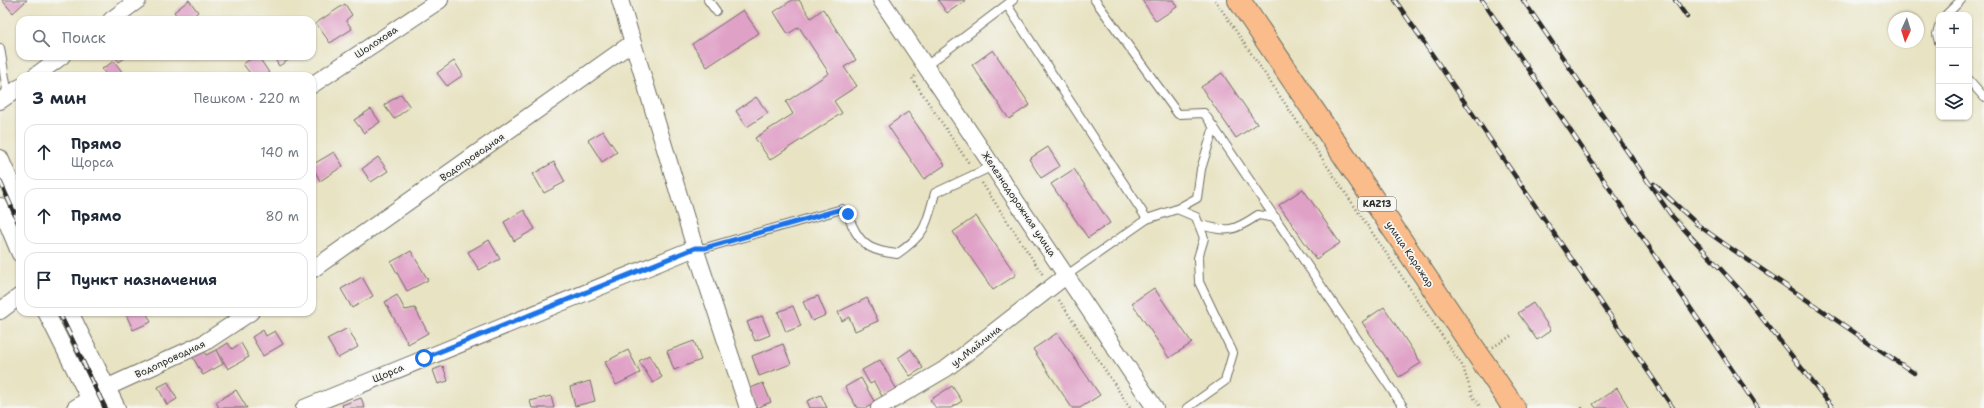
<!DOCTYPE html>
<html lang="ru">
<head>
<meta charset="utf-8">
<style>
  :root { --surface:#fff; --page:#f2f2f3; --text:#1f2937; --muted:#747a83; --line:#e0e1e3 }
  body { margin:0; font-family:"Shantell Sans",sans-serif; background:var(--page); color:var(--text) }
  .controls { position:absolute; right:12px; top:12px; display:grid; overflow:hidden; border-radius:8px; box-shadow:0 1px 3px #0004 }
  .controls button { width:36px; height:36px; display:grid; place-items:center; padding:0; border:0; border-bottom:1px solid var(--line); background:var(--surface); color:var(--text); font:20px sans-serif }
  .compass { position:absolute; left:1888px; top:12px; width:36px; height:36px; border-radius:50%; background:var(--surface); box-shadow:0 1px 3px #0004; rotate:184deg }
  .stop { position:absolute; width:12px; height:12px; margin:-9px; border:3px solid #1a73e8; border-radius:50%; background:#fff }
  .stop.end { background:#1a73e8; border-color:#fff; box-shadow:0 1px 4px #0008 }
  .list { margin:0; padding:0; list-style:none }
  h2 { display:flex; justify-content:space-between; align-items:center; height:52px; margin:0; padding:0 16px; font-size:17px }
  h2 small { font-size:13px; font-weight:400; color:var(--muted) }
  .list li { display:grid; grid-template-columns:26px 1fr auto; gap:12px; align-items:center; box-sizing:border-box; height:56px; margin:0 8px 8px; padding:0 8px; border:1px solid var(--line); border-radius:12px }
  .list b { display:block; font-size:15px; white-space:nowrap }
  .list p { margin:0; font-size:13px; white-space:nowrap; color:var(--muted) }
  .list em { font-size:13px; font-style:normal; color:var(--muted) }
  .icon { flex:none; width:22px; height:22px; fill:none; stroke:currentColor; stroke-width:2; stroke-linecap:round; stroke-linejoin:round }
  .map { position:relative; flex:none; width:1984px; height:408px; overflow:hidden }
  .search { position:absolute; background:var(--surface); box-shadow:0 1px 3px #0004; left:16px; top:16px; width:300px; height:44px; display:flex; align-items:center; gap:10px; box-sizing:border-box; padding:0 14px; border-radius:12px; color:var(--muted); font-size:15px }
  .panel { position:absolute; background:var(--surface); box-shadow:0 1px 3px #0004; left:16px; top:72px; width:300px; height:244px; border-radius:12px }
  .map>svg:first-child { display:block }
  .building { fill:#e0a1c7 }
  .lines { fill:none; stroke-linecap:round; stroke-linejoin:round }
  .service-casing { stroke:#6d6b60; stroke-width:10 }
  .minor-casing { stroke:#6d6b60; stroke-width:18 }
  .primary-casing { stroke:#6d6b60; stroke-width:24 }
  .path { stroke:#6d6b60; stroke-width:2.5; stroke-dasharray:1 3; stroke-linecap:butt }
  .service { stroke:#fff; stroke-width:8 }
  .minor { stroke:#fff; stroke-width:16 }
  .primary { stroke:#f9bc8a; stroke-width:22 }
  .rail-casing { stroke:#2b2b2b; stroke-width:4.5 }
  .rail { stroke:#f6f6f2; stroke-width:3; stroke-dasharray:9; stroke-linecap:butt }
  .route { stroke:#1a73e8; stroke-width:5 }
  .labels { text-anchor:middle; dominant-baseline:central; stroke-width:3.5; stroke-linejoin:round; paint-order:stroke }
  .shield { fill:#f6f6f2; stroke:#686867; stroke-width:1 }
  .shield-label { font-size:9px; font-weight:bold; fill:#2b2b2b }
  .street-label { font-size:10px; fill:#2b2b2b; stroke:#f6f6f2 }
</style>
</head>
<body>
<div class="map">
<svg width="1984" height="408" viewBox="0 0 1984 408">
  <rect width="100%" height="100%" fill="#f6f6f2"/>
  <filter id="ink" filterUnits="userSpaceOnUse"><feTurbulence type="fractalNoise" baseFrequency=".025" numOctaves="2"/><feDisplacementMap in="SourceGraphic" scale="8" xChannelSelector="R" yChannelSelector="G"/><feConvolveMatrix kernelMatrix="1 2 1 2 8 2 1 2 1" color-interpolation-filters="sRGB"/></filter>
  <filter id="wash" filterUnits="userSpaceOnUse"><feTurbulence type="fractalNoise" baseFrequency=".012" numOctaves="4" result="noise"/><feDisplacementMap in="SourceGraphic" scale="16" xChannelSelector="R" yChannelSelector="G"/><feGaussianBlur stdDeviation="0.9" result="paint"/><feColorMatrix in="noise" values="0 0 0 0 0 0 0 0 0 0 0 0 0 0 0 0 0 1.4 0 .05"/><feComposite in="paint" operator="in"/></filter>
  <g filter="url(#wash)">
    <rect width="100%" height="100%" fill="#e8e3c3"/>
    <g id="blocks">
      <g class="building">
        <polygon points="2,0 27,0 13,13"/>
        <polygon points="189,0 198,12 188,20 180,20 174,12"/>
        <polygon points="792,0 799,0 811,18 823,9 856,60 844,67 857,86 834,101 842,113 770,160 755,138 793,114 786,102 829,73 799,27 788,34 774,12"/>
        <polygon points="938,0 966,0 947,13"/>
        <polygon points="1142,0 1173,0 1177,7 1156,21"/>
        <polygon points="345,4 352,15 346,20 352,29 330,43 316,23"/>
        <polygon points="743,10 759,33 707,67 692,44"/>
        <polygon points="993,50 1030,105 1009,119 972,65"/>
        <polygon points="114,56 128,56 119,62"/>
        <polygon points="255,56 258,56 270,74 266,76 252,76 243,64"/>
        <polygon points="273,56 292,56 293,57 279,66"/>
        <polygon points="114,61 123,73 119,76 107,76 102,69"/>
        <polygon points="454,61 463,75 447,86 437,73"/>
        <polygon points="1222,73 1257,124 1236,138 1201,87"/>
        <polygon points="401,94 410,107 394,119 384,105"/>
        <polygon points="756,97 768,113 747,127 736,111"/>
        <polygon points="371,109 380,122 364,133 354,120"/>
        <polygon points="908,112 945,165 924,179 888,126"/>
        <polygon points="603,131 617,152 602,162 588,140"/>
        <polygon points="1048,147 1060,166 1041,178 1029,159"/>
        <polygon points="334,152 343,166 320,181 312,165"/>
        <polygon points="378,157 388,171 371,182 362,169"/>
        <polygon points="554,162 565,182 544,193 533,174"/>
        <polygon points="1074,169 1110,223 1088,238 1051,184"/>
        <polygon points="1303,189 1340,243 1316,259 1279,205"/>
        <polygon points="524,210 535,229 514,241 504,222"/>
        <polygon points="976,216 1016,275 993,290 953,232"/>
        <polygon points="489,240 500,259 479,270 468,252"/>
        <polygon points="411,251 428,280 407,291 391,262"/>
        <polygon points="362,277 373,296 352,308 341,289"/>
        <polygon points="1154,288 1192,343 1169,358 1132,303"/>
        <polygon points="397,295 405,310 415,308 428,333 408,344 385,302"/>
        <polygon points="818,296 826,315 812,321 803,302"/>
        <polygon points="867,298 878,321 855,331 849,317 842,321 838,312"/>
        <polygon points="1533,303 1551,330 1537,340 1518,313"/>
        <polygon points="793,306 801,326 786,332 778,312"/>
        <polygon points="1384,307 1421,363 1399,377 1362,322"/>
        <polygon points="125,312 146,312 151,322 133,330"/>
        <polygon points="762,316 770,335 755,341 747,322"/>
        <polygon points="348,328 358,347 338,358 327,339"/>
        <polygon points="263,330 266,336 275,331 283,344 263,356 252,337"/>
        <polygon points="1057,333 1100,395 1080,408 1072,408 1033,349"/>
        <polygon points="694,341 701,360 674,370 667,351"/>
        <polygon points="228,343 232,349 241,343 249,357 228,369 217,350"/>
        <polygon points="783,344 791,364 759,376 752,356"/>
        <polygon points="911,349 923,368 910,376 898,358"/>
        <polygon points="203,350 206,355 216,350 223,364 203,375 192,356"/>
        <polygon points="628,350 640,373 616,385 605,362"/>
        <polygon points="649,355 662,377 653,383 639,361"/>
        <polygon points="880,360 897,390 883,398 874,382 870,384 862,370"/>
        <polygon points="443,366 448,381 438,384 433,370"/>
        <polygon points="861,378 875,403 866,408 857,408 845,387"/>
        <polygon points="590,381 595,401 575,406 570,387"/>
        <polygon points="168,382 177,399 167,405 158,387"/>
        <polygon points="763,383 771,402 756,408 748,389"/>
        <polygon points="952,386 962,401 951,408 936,408 930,400"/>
        <polygon points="1617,388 1629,408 1596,408 1593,404"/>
        <polygon points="236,390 247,408 219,408 216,402"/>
        <polygon points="821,395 827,408 810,408 807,401"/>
        <polygon points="551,396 554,408 532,408 530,401"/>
        <polygon points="361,398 365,408 343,408 342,405"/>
      </g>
    </g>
  </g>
  <g filter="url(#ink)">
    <use href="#blocks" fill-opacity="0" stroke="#6d6b60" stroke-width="1"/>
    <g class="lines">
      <g class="service-casing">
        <g id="service">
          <polyline points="708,0 716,11"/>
          <polyline points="1095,0 1178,114 1204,113 1404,408"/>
          <polyline points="1007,5 1147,219"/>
          <polyline points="1946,15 1961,0"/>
          <polyline points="1939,27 1937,34 1939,42"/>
          <polyline points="0,48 8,96"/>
          <polyline points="926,66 1013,0"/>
          <polyline points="1969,80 1984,97"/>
          <polyline points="1177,209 1197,198 1201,169 1214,127"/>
          <path d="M1200,225C1228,232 1233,232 1258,215L1276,218"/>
          <path d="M695,248H705L842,209C848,214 849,218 852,225C862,247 873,251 897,254C926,234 926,226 935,193L993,166"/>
          <polyline points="1067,275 1147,219 1177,209 1196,217 1204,238 1198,258 1199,282 1233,353 1225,381 1187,408"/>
        </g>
      </g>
      <g class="minor-casing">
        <g id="minor">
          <polyline points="620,0 695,248 748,408"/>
          <polyline points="881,0 1155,408"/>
          <polyline points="111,20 138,0"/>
          <polyline points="35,76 62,56"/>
          <polyline points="312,85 440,0"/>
          <polyline points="0,101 20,87"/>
          <polyline points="0,158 20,203"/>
          <polyline points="0,206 20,254"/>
          <polyline points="312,270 632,43"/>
          <polyline points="0,311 20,296"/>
          <polyline points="46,312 94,408"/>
          <polyline points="70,312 117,408"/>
          <polyline points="106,388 204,343 251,312"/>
          <polyline points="75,408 89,399"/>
          <polyline points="304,408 695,248"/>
          <polyline points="879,408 947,368 1067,275"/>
        </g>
      </g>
      <g class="primary-casing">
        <polyline id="primary" points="1239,0 1514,408"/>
      </g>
      <g class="path">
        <polyline points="1215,0 1463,367 1472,395 1481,408"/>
        <polyline points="915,76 912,78 970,165"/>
        <polyline points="982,183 1043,275"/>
        <polyline points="1059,300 1130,408"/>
        <polyline points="1493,347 1511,336"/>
        <polyline points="1582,407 1582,408"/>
      </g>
      <use href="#service" class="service"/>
      <use href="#minor" class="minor"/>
      <use href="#primary" class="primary"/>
      <g class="rail-casing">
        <g id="rail">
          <polyline points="1395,0 1673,408"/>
          <polyline points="1482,0 1758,408"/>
          <polyline points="1523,0 1671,215 1740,290 1833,408"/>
          <polyline points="1675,0 1687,17"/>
          <polyline points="0,181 20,226"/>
          <polyline points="1654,184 1698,225 1726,245 1914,373"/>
          <polyline points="59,312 105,408"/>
        </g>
      </g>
      <use href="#rail" class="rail"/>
    </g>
  </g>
  <g class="lines" filter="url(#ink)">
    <polyline class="route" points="424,358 695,248 705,248 842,209 848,214"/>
  </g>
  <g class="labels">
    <rect class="shield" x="1358" y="197" width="38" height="14" rx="3"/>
    <g class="shield-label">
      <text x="1377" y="204">KAZ13</text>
    </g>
    <g class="street-label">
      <text transform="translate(376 42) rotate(-34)">Шолохова</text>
      <text transform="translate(472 157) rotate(-35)">Водопроводная</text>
      <text transform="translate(1019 204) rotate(56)">Железнодорожная улица</text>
      <text transform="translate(1410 254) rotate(56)">улица Каражар</text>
      <text transform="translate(976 346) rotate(-38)">ул.Майлина</text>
      <text transform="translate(170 359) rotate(-25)">Водопроводная</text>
      <text transform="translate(388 373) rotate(-23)">Щорса</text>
    </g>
  </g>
</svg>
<div class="controls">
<button>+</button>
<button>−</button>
<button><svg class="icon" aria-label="layers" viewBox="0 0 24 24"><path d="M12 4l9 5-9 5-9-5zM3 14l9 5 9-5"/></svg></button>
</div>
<svg class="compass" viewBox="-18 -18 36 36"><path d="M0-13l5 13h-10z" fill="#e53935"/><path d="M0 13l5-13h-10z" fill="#747a83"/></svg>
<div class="stop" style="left:424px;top:358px"></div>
<div class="stop end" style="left:848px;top:214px"></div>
<div class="search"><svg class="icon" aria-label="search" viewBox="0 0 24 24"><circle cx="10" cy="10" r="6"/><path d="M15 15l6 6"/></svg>Поиск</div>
<section class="panel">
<h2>3 мин<small>Пешком · 220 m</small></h2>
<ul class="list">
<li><svg class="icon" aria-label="ahead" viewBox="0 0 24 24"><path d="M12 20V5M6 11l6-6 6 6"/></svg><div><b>Прямо</b><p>Щорса</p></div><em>140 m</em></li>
<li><svg class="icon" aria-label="ahead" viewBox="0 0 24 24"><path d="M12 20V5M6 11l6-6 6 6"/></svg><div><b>Прямо</b></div><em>80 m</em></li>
<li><svg class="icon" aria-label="arrive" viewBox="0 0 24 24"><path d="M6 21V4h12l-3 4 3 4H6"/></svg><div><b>Пункт назначения</b></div></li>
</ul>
</section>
</div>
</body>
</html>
